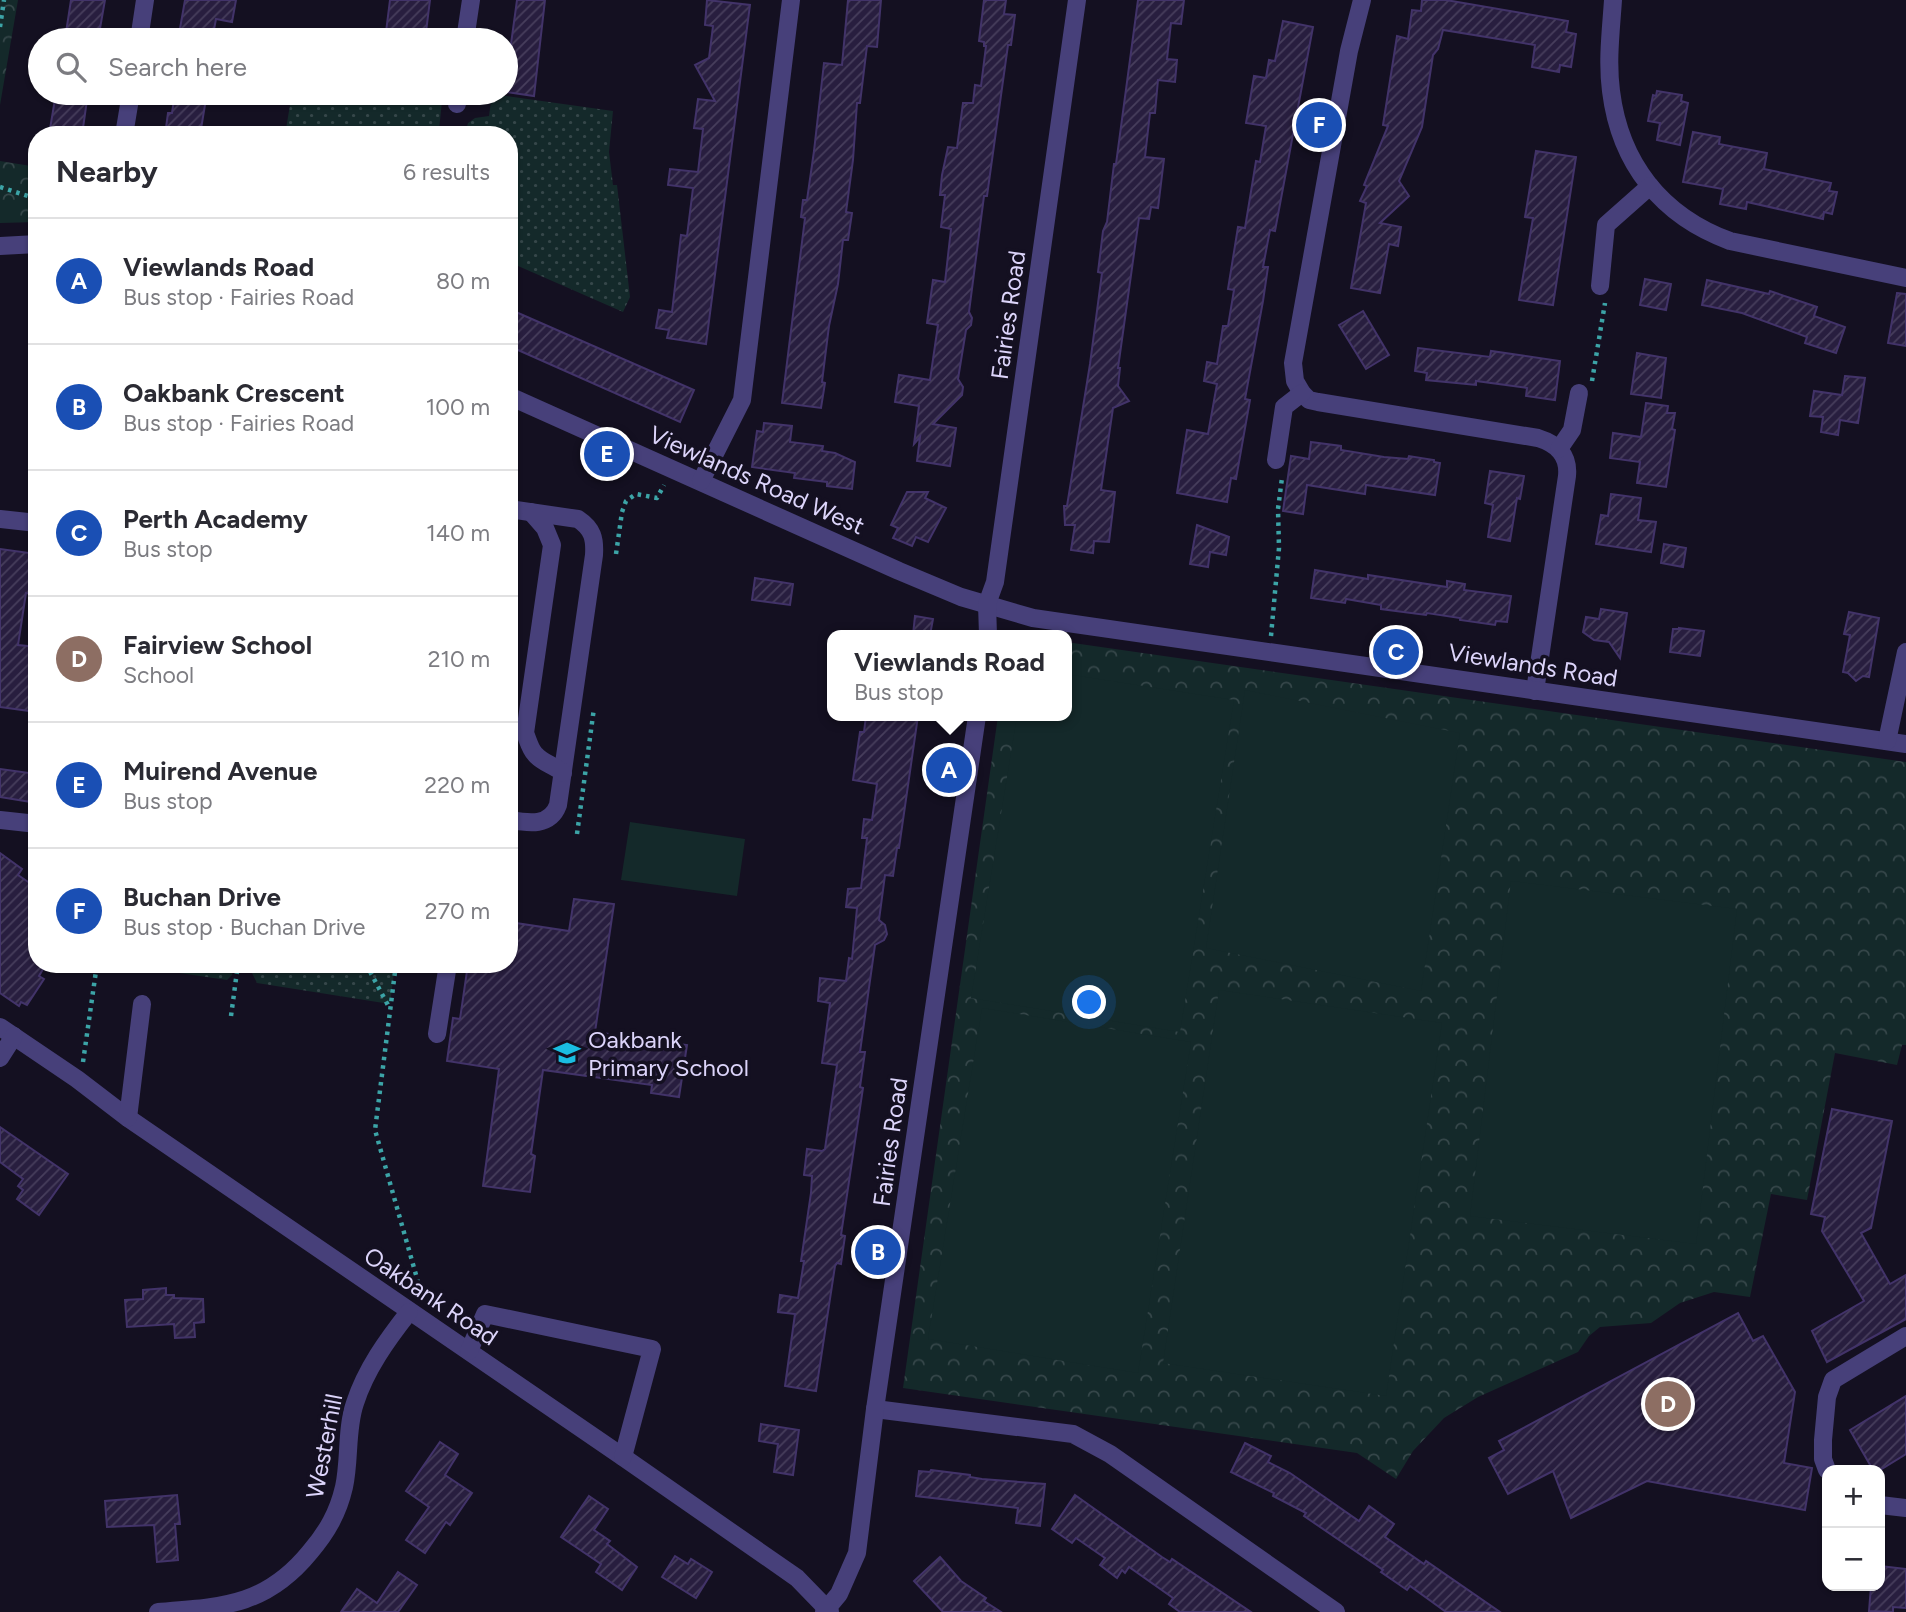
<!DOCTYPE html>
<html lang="en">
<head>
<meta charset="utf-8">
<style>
  :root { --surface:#fff; --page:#f7f7f7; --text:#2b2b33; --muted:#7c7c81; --line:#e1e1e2; --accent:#2563eb }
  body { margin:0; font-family:Figtree,sans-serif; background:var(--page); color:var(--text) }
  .controls { position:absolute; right:21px; bottom:21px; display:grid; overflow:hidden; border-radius:14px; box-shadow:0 2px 5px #0004 }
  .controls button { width:63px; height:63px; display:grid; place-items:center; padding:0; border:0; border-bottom:2px solid var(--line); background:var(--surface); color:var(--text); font:35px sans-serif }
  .you { position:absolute; left:1090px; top:1003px; width:24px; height:24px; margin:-18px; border:5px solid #fff; border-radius:50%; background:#1a73e8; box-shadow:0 0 0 10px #1a73e833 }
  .badge { display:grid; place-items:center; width:46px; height:46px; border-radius:50%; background:var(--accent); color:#fff; font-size:23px; font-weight:700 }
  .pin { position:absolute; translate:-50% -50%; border:4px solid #fff; box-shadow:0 2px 7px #0006 }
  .popup { position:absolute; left:827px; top:630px; width:245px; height:91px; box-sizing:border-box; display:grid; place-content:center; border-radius:14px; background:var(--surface); filter:drop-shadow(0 2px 5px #0005); font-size:23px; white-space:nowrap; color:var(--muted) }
  .popup b { font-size:26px; color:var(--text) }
  .popup::after { content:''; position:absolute; left:50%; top:100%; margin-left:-14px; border:14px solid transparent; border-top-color:var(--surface) }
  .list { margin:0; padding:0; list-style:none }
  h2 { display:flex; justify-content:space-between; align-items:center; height:91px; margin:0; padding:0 28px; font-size:30px }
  h2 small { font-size:23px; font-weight:400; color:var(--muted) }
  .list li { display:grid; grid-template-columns:46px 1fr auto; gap:21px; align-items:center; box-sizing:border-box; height:126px; padding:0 28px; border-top:2px solid var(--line) }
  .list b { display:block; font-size:26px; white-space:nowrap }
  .list p { margin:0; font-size:23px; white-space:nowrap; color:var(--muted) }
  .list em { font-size:23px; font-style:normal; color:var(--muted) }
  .icon { flex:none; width:38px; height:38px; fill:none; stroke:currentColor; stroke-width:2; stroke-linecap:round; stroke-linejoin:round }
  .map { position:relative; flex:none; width:1906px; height:1612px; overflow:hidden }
  .search { position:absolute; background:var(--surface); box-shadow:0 2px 5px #0004; left:28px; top:28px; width:490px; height:77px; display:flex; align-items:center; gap:18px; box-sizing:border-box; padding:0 24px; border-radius:38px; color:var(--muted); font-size:26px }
  .panel { position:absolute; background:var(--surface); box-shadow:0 2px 5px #0004; left:28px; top:126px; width:490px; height:847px; border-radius:28px }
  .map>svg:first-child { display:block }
  .grass { fill:url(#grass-dots) }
  .park { fill:url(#park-crowns) }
  .pitch { fill:#14292a }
  .building { fill:url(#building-hatch); stroke:#423369; stroke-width:2 }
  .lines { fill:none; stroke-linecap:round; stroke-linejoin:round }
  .path { stroke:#3ca4a7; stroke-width:4.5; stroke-dasharray:3.5 5; stroke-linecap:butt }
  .minor { stroke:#47407a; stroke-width:18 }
  .labels { text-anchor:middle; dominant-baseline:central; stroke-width:7; stroke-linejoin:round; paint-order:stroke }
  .street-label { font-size:24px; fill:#dcd4fa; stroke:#141021 }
  .poi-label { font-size:24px; fill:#dcd4fa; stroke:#141021; text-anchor:start }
</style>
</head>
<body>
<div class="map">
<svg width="1906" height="1612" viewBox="0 0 1906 1612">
  <defs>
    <pattern id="grass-dots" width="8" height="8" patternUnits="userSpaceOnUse" patternTransform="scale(1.75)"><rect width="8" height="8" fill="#14292a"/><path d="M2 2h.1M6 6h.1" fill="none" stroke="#36474a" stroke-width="1.8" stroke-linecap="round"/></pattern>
    <pattern id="park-crowns" width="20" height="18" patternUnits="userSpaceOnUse" patternTransform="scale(1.75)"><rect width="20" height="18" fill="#14292a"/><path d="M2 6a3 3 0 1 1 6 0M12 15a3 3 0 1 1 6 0" fill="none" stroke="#36474a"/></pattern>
    <pattern id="building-hatch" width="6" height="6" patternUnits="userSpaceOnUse" patternTransform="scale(1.75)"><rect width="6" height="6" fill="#281e3f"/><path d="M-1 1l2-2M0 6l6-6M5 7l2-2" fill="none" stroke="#473e5c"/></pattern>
  </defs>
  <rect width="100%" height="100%" fill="#141021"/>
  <g class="grass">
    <polygon points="292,93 380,93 442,101 439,130 465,133 468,123 475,118 489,116 492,94 613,111 609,152 613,185 617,185 630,297 623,312 509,262 509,135 285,135"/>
    <polygon points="138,964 234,964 232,975 227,980 139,967"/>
    <polygon points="251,964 395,964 390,1004 257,983 250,969"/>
  </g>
  <g class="park">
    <polygon points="0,0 18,0 0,105"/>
    <polygon points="0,161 37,167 37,222 0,223"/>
    <polygon points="1066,642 1906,762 1906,1045 1902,1045 1897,1065 1835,1053 1807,1200 1771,1194 1750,1297 1714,1292 1680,1303 1651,1323 1600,1327 1589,1336 1578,1352 1478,1397 1444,1418 1413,1451 1396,1479 1357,1453 903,1388 998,716 1066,716"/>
  </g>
  <g class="pitch">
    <polygon points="1066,674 1234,700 1180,1032 971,998 1017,716 1066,716"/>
    <polygon points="1245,690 1460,733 1421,991 1206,948"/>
    <polygon points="630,822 745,839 737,896 621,880"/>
    <polygon points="1511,881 1737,909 1696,1244 1470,1216"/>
    <polygon points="1219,990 1442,1023 1386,1396 1163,1363"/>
    <polygon points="982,1008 1191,1042 1138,1373 928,1339"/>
  </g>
  <g class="building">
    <polygon points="71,0 105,0 98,40 65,39"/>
    <polygon points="185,0 236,0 232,22 216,19 212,40 178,40"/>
    <polygon points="390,0 430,0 425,40 385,40"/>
    <polygon points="517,0 545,0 534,96 506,92 506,66 508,66"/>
    <polygon points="707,0 750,5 706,344 667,338 669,330 656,328 659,310 672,312 681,235 687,236 693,188 668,185 670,169 698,172 703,129 694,128 698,99 715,101 695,65 709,58 713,26 705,25"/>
    <polygon points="848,0 881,0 877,47 867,46 860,103 857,103 853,160 846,212 852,213 848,240 843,240 838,284 829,326 822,382 825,383 821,408 782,403 805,218 801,217 803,200 807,200 814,151 824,63 842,65"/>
    <polygon points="984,0 1006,0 1004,14 1015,15 1011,45 1008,45 987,196 984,196 969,312 972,318 971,325 966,330 958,379 963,387 962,395 933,424 956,428 950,466 917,461 920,437 914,444 919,406 895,402 899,375 930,380 938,325 927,323 933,280 945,282 951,229 941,227 945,195 940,195 942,175 948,147 957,148 963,103 973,103 975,85 981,86 986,46 984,46 984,42 979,41"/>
    <polygon points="1138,0 1184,0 1181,24 1171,23 1167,59 1177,60 1175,82 1158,80 1155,113 1150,113 1145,157 1164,159 1158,208 1151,207 1149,219 1139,218 1118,368 1120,368 1118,386 1129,401 1113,408 1101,490 1115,492 1109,542 1094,541 1093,553 1071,550 1075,525 1065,525 1064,506 1067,506 1090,364 1102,273 1098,272 1103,231 1107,222 1114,164 1116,164"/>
    <polygon points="1422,0 1446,0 1568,21 1566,32 1576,34 1571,67 1560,65 1559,72 1532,67 1535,45 1443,30 1438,49 1433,55 1422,127 1399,181 1409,196 1380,223 1401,227 1398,246 1389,244 1380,293 1351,288 1366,203 1360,201 1367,186 1364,185 1388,126 1383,125 1397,36 1408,39 1412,10 1421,11"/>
    <polygon points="1283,21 1313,27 1275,231 1270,230 1263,267 1268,267 1263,301 1245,399 1250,400 1236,479 1231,478 1227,502 1177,493 1187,430 1208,434 1217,384 1204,381 1207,362 1217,364 1223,326 1228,326 1234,290 1228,289 1238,227 1245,228 1256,161 1260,162 1266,126 1246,123 1254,76 1266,78 1269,60 1275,61"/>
    <polygon points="1657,91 1682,95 1681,101 1688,103 1680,145 1657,140 1660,123 1648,121 1653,95 1656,96"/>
    <polygon points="56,93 88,93 82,135 49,135"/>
    <polygon points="175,93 207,93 200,135 165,135 168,113 172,113"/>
    <polygon points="1693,132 1720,137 1719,144 1767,153 1764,169 1831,183 1829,191 1837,192 1832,214 1824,212 1823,219 1747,202 1746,209 1720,204 1723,189 1683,182"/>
    <polygon points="1536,151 1576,157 1553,305 1519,300 1533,218 1525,217"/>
    <polygon points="1645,279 1671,284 1666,310 1640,305"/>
    <polygon points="1707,280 1769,294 1770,291 1817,307 1814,316 1845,327 1836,353 1805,343 1807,337 1742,313 1702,305"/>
    <polygon points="1897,293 1906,294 1906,346 1888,343"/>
    <polygon points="509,309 694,390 680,422 509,346"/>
    <polygon points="1363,311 1389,355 1366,369 1339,325"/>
    <polygon points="1418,348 1490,357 1491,351 1560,361 1555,400 1526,396 1527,388 1476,381 1476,385 1426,380 1427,373 1415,371"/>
    <polygon points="1637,353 1666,358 1661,398 1631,394"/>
    <polygon points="1845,376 1865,378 1858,423 1840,420 1838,435 1821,432 1823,417 1810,416 1814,391 1842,395"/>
    <polygon points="1646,403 1668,406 1667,413 1675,413 1672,429 1675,430 1666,487 1637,483 1640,462 1610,458 1613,433 1641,437"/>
    <polygon points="764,423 792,426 790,442 823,446 822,451 835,453 855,462 852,489 827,486 827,482 794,478 795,473 752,467 757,431 763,432"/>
    <polygon points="1311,442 1341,446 1341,450 1384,457 1408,459 1409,456 1434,460 1434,462 1440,463 1435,495 1366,485 1365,494 1307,485 1303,514 1283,511 1291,456 1309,459"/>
    <polygon points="1490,471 1524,476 1520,499 1517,498 1510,541 1488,537 1493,505 1485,503"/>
    <polygon points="907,492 928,492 925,498 946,508 928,542 916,537 912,546 893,538 898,528 891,525"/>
    <polygon points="1611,494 1641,498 1638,520 1656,522 1651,552 1596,544 1601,515 1608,516"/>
    <polygon points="1197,525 1229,537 1226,555 1210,552 1208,567 1190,564"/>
    <polygon points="1664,544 1686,548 1683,567 1661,563"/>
    <polygon points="0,549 37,554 37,595 26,593 18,645 37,647 37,712 0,707"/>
    <polygon points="1315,570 1368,579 1368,575 1447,587 1447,581 1465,584 1464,590 1511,596 1507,622 1496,621 1495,625 1460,620 1460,618 1427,613 1426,615 1381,609 1381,605 1346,599 1345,603 1311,598"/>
    <polygon points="755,578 793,584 790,605 752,600"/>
    <polygon points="1601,609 1627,613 1620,658 1609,642 1594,640 1583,632 1586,617 1599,619"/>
    <polygon points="1849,612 1879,618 1869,677 1863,676 1856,681 1848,673 1843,672 1850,635 1844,634"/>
    <polygon points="915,616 933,619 930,635 913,635"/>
    <polygon points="1679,628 1704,631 1700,656 1670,652 1673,629 1679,629"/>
    <polygon points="866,716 918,716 899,848 897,848 893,876 885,875 879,920 885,925 887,934 884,940 875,945 860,1052 865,1052 860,1087 863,1088 841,1235 845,1236 841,1264 837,1263 835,1266 816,1391 785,1386 795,1314 778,1312 780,1295 798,1298 804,1261 801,1261 811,1193 812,1176 804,1175 807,1149 822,1151 825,1149 837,1065 822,1063 830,1003 818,1001 820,978 846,981 849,958 852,959 857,908 846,907 848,889 861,888 867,838 862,838 864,819 872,820 877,784 853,780 860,732 864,732"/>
    <polygon points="0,769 37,774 37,803 0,797"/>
    <polygon points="0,853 22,869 18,875 37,888 37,964 46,964 39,976 44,979 27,1005 21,1002 19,1006 0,993"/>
    <polygon points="574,899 614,904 595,1032 687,1045 679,1097 651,1093 652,1085 543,1070 531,1154 535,1156 530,1192 483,1186 499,1069 447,1061 453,1018 460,1019 468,964 509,964 509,922 569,931"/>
    <polygon points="1832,1109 1892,1121 1871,1228 1861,1233 1890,1284 1906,1275 1906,1319 1827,1362 1812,1331 1864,1301 1822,1231 1825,1217 1811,1214"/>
    <polygon points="0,1127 68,1174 39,1215 17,1199 23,1190 18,1186 23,1179 0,1162"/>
    <polygon points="166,1288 166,1295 174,1295 174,1298 203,1299 204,1322 194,1323 195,1337 175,1338 174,1324 127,1327 125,1300 143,1299 143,1290"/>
    <polygon points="1738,1313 1753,1341 1763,1336 1795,1392 1784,1463 1812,1468 1805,1510 1647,1481 1571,1518 1553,1471 1508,1494 1489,1458 1504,1450 1499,1441"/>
    <polygon points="1906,1396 1906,1454 1880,1470 1873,1470 1850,1430"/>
    <polygon points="761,1424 799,1430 793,1475 774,1472 778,1444 759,1441"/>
    <polygon points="440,1442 458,1454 445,1475 472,1493 450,1525 446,1522 425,1553 406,1540 429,1507 406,1491"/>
    <polygon points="1245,1443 1271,1456 1268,1462 1290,1473 1359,1521 1369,1506 1394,1524 1385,1537 1424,1564 1426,1561 1500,1612 1446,1612 1410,1586 1407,1590 1381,1572 1383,1570 1304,1516 1306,1513 1273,1496 1274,1493 1231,1472"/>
    <polygon points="931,1470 970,1475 970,1477 982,1479 1045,1484 1040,1526 1016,1523 1018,1508 916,1496 919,1471 930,1472"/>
    <polygon points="177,1495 180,1524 175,1524 178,1560 157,1562 154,1525 107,1527 105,1501"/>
    <polygon points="1075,1495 1162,1557 1170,1562 1172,1559 1251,1612 1180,1612 1169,1604 1173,1598 1129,1567 1125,1573 1122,1570 1117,1578 1100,1565 1105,1558 1076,1538 1072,1543 1052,1529"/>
    <polygon points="589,1496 608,1509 594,1530 610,1541 607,1544 637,1567 622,1590 596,1572 601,1564 561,1537"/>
    <polygon points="675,1556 688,1564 691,1559 712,1572 696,1598 662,1577"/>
    <polygon points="940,1557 961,1581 986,1598 984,1601 1001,1612 943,1612 914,1581"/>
    <polygon points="1880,1566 1906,1569 1906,1608 1893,1607 1893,1612 1869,1611 1871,1586 1880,1586"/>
    <polygon points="398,1572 417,1585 398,1612 341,1612 357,1589 377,1603"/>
  </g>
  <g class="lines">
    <g class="path">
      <polyline points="0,27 4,0"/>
      <polyline points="0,187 37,199"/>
      <polyline points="1592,381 1605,303"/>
      <polyline points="616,554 622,512 626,501 636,494 657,498 664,485"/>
      <polyline points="1271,636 1279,548 1278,509 1282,478"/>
      <polyline points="577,834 594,708"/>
      <polyline points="366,964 390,1009"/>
      <polyline points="396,964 375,1130 418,1282 415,1291"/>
      <polyline points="231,1016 238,964"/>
      <polyline points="83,1062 97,964"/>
    </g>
    <g class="minor">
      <path d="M1362,0L1349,51L1293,363L1295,381L1302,393L1309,400L1318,402L1538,438C1557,444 1569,455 1567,476L1535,691"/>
      <path d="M1613,0C1611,30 1607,61 1611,91C1620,164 1662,216 1730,241L1906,278"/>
      <polyline points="139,40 145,0"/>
      <polyline points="465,40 471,0"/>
      <polyline points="457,104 458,93"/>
      <polyline points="124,135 131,93"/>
      <polyline points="0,246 37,244"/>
      <polyline points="1600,286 1606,225 1650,186"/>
      <polyline points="509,396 899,571 961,597 1033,618 1906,744"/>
      <polyline points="1559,449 1572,430 1579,393"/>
      <polyline points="1276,460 1284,407 1302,393"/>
      <polyline points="701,481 742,400 791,0"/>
      <path d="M509,509L578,519C593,529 595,539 594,555L558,805C550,827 528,823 509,820"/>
      <path d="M531,512L545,528L552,545L525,733C528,740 530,749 535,754C542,763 554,765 563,773"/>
      <polyline points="0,519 37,523"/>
      <polyline points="988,635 987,604 995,582 1077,0"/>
      <polyline points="1887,741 1906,652"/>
      <polyline points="0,820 37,824"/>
      <polyline points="0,1027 77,1079 128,1118 623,1457 797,1578 830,1612"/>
      <polyline points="437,1034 448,964"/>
      <polyline points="0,1058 14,1036"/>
      <polyline points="128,1118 142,1004"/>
      <polyline points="469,1351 485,1314 652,1349 623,1457"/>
      <polyline points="875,1409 1073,1434 1110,1454 1336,1612"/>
      <polyline points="1827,1470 1823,1459 1823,1440 1827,1397 1833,1380 1906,1336"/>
      <polyline points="1880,1505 1906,1508"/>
      <path d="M158,1612C223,1607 266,1606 310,1552C327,1532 338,1513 344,1487C350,1460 346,1429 355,1403C366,1369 387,1340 409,1312"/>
      <polyline points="824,1612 839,1594 857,1553 875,1409 977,716"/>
    </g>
  </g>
  <defs>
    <g id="school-bare" transform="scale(2.1)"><path d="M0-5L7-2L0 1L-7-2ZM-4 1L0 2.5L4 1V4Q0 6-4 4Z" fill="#1abde1" stroke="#141021" stroke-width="2.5" paint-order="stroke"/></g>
  </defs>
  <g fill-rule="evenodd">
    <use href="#school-bare" x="567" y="1053"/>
  </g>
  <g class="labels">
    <g class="street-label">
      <text transform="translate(1008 315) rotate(-82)">Fairies Road</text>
      <text transform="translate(757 480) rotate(24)">Viewlands Road West</text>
      <text transform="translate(1533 665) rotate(9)">Viewlands Road</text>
      <text transform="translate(890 1142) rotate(-82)">Fairies Road</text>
      <text transform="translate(431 1296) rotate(34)">Oakbank Road</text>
      <text transform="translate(324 1446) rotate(-79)">Westerhill</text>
    </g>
    <g class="poi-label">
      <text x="588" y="1039">Oakbank<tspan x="588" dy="28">Primary School</tspan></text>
    </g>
  </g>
</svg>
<div class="controls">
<button>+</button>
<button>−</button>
</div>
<div class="you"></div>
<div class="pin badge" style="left:949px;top:770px;background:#1a4fb4">A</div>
<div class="popup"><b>Viewlands Road</b>Bus stop</div>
<div class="pin badge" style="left:878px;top:1252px;background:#1a4fb4">B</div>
<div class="pin badge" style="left:1396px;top:652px;background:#1a4fb4">C</div>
<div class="pin badge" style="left:1668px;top:1404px;background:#8d6e63">D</div>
<div class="pin badge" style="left:607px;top:454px;background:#1a4fb4">E</div>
<div class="pin badge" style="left:1319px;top:125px;background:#1a4fb4">F</div>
<div class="search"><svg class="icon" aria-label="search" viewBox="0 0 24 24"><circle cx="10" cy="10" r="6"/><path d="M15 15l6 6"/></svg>Search here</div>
<section class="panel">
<h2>Nearby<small>6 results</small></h2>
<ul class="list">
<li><span class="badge" style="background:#1a4fb4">A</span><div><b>Viewlands Road</b><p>Bus stop · Fairies Road</p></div><em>80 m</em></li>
<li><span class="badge" style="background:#1a4fb4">B</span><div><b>Oakbank Crescent</b><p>Bus stop · Fairies Road</p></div><em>100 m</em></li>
<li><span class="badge" style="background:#1a4fb4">C</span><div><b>Perth Academy</b><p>Bus stop</p></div><em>140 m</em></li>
<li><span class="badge" style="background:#8d6e63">D</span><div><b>Fairview School</b><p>School</p></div><em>210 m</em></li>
<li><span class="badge" style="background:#1a4fb4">E</span><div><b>Muirend Avenue</b><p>Bus stop</p></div><em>220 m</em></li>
<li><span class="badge" style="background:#1a4fb4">F</span><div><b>Buchan Drive</b><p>Bus stop · Buchan Drive</p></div><em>270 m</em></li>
</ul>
</section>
</div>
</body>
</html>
